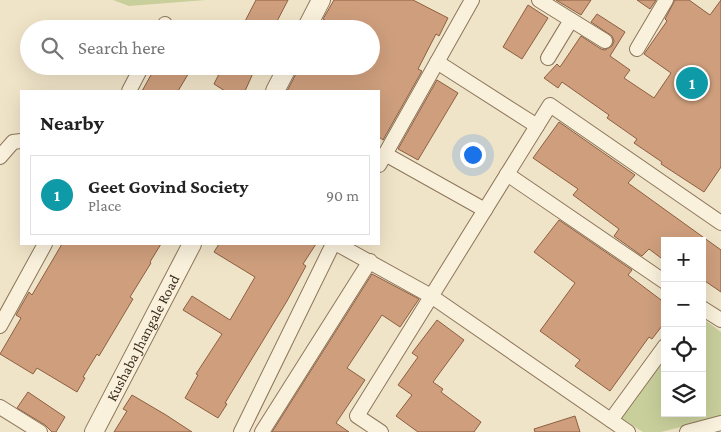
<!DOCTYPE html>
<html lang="en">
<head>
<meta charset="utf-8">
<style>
  :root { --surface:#fff; --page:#f6f6f6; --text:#222; --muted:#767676; --line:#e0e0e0; --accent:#7c3aed }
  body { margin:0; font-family:"Crimson Pro",serif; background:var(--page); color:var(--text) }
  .controls { position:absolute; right:15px; bottom:15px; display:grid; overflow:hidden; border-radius:0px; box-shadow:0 5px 20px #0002 }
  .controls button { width:45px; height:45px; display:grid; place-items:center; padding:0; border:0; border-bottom:1px solid var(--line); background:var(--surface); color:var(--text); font:25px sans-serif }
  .you { position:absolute; left:472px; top:154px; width:18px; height:18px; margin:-12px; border:4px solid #fff; border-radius:50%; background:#1a73e8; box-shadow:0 0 0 8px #1a73e833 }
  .badge { display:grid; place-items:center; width:32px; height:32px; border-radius:50%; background:var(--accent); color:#fff; font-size:16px; font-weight:700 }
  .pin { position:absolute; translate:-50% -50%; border:2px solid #fff; box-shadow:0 1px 5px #0006 }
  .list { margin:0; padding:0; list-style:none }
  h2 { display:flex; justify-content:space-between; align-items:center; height:65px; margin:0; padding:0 20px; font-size:21px }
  h2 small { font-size:16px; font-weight:400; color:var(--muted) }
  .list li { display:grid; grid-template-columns:32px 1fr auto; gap:15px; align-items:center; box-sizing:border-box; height:80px; margin:0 10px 10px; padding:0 10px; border:1px solid var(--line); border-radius:0px }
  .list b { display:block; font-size:19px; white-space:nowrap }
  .list p { margin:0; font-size:16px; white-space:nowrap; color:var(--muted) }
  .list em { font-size:16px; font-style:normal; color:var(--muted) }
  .icon { flex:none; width:28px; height:28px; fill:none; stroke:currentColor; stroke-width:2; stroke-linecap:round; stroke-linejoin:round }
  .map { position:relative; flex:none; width:721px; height:432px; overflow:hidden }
  .search { position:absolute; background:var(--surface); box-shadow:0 5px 20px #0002; left:20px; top:20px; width:360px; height:55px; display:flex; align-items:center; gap:12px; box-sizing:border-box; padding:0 18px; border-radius:28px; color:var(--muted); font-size:19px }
  .panel { position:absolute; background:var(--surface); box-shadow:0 5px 20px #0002; left:20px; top:90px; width:360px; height:155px; border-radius:0px }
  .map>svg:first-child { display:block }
  .green { fill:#c9cf9b }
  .building { fill:#cf9f7d; stroke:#8d5f41 }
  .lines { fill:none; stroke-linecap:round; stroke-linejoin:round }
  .minor-casing { stroke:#8d765c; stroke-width:16 }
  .tertiary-casing { stroke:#8d765c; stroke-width:20 }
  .minor { stroke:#faf1dc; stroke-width:14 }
  .tertiary { stroke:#faf1dc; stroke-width:18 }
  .labels { text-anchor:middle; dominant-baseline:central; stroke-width:4; stroke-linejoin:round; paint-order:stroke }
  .street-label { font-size:15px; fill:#3d2e20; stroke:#f7eed8 }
</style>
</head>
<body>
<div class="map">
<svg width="721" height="432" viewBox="0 0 721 432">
  <rect width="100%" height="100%" fill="#f0e4c8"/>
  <g class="green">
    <polygon points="113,0 206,0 129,6"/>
    <polygon points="702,318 721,332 721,417 661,432 643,432 619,417 665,354 665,413 702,413"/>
  </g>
  <g class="building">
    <polygon points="256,0 288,0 273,29 241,29"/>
    <polygon points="334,0 413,0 448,18 439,36 436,34 418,69 422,71 383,140 379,137 379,91 287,91 300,66 371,66 371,29 340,29 323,19"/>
    <polygon points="556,0 591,0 581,15"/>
    <polygon points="637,0 656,0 650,9"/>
    <polygon points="675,0 689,0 710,15 721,0 721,167 704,192 661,164 662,162 634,143 637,139 607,118 609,115 562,82 558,88 544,78 557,64 560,67 581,36 601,49 605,50 612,46 614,41 612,36 591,22 597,14 625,32 610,56 630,70 624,78 654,98 671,73 644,54 667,21 665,19"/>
    <polygon points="528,5 548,18 522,59 503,47"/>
    <polygon points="156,66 193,66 178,91 142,91"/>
    <polygon points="223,66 244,66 254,71 245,91 225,91 214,84"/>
    <polygon points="437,80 458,93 418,160 398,149"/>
    <polygon points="559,122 635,175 628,183 721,250 721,292 702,279 702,241 665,241 665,261 649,249 642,256 614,236 619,229 573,195 578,189 533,158"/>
    <polygon points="559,220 632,270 628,275 665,303 665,322 652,339 649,337 610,391 575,366 580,360 540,331 575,283 534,252"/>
    <polygon points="62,244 161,244 150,262 151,263 130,297 133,299 99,356 97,354 83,377 85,378 77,392 37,368 33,374 0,354 21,318 16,315 29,292 32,295"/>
    <polygon points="219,244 316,244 303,264 306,266 287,301 225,403 227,404 218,418 185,398 198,375 196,374 222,334 183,310 192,296 230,320 255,277 214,252"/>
    <polygon points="372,274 419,299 400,327 382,315 347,368 365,380 336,423 349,432 272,432"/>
    <polygon points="437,320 464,340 433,382 443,389 441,392 481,422 474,432 418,432 396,416 412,395 398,385 418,357 412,353"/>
    <polygon points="28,392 65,417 56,432 52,432 45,425 17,408"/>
    <polygon points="132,395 166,415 192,432 114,432 127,411 123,409"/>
    <polygon points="575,416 580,432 535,432 534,429"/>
  </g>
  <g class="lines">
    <g class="minor-casing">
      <g id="minor">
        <polyline points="539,0 605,41"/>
        <polyline points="163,29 165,24"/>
        <polyline points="637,49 666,0"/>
        <polyline points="548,58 571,20"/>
        <polyline points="437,62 537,126"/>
        <polyline points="129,91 142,66"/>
        <polyline points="385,154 485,210"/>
        <polyline points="0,157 13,142 21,141"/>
        <polyline points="379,165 472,0"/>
        <polyline points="507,174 665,282"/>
        <polyline points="337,244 431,296 628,432"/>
        <polyline points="702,308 721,320"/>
        <polyline points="0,326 45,244"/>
        <polyline points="0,407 40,432"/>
        <polyline points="611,420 665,346"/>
        <polyline points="241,432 333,244"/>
        <polyline points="262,432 370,261"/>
        <polyline points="381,432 357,416 550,105 721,223"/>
        <polyline points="687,432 721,423"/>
      </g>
    </g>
    <g class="tertiary-casing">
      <g id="tertiary">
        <polyline points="306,29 321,0"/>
        <polyline points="275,91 288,66"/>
        <path id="s1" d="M94,432L192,244"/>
      </g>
    </g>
    <use href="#minor" class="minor"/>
    <use href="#tertiary" class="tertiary"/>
  </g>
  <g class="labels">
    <g class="street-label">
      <text stroke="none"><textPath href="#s1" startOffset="106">Kushaba Jhangale Road</textPath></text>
    </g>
  </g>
</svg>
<div class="controls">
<button>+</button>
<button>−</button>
<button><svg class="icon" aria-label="locate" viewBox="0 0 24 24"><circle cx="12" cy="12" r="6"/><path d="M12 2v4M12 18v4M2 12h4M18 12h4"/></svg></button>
<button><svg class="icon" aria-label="layers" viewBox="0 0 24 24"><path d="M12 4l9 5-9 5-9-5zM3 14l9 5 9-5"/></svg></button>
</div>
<div class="you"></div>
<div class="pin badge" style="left:692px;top:83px;background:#0f9aa8">1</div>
<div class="search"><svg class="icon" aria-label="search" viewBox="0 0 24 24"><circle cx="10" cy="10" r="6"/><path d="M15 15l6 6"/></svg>Search here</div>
<section class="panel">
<h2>Nearby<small></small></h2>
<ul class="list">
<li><span class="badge" style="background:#0f9aa8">1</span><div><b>Geet Govind Society</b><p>Place</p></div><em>90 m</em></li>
</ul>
</section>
</div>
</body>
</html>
